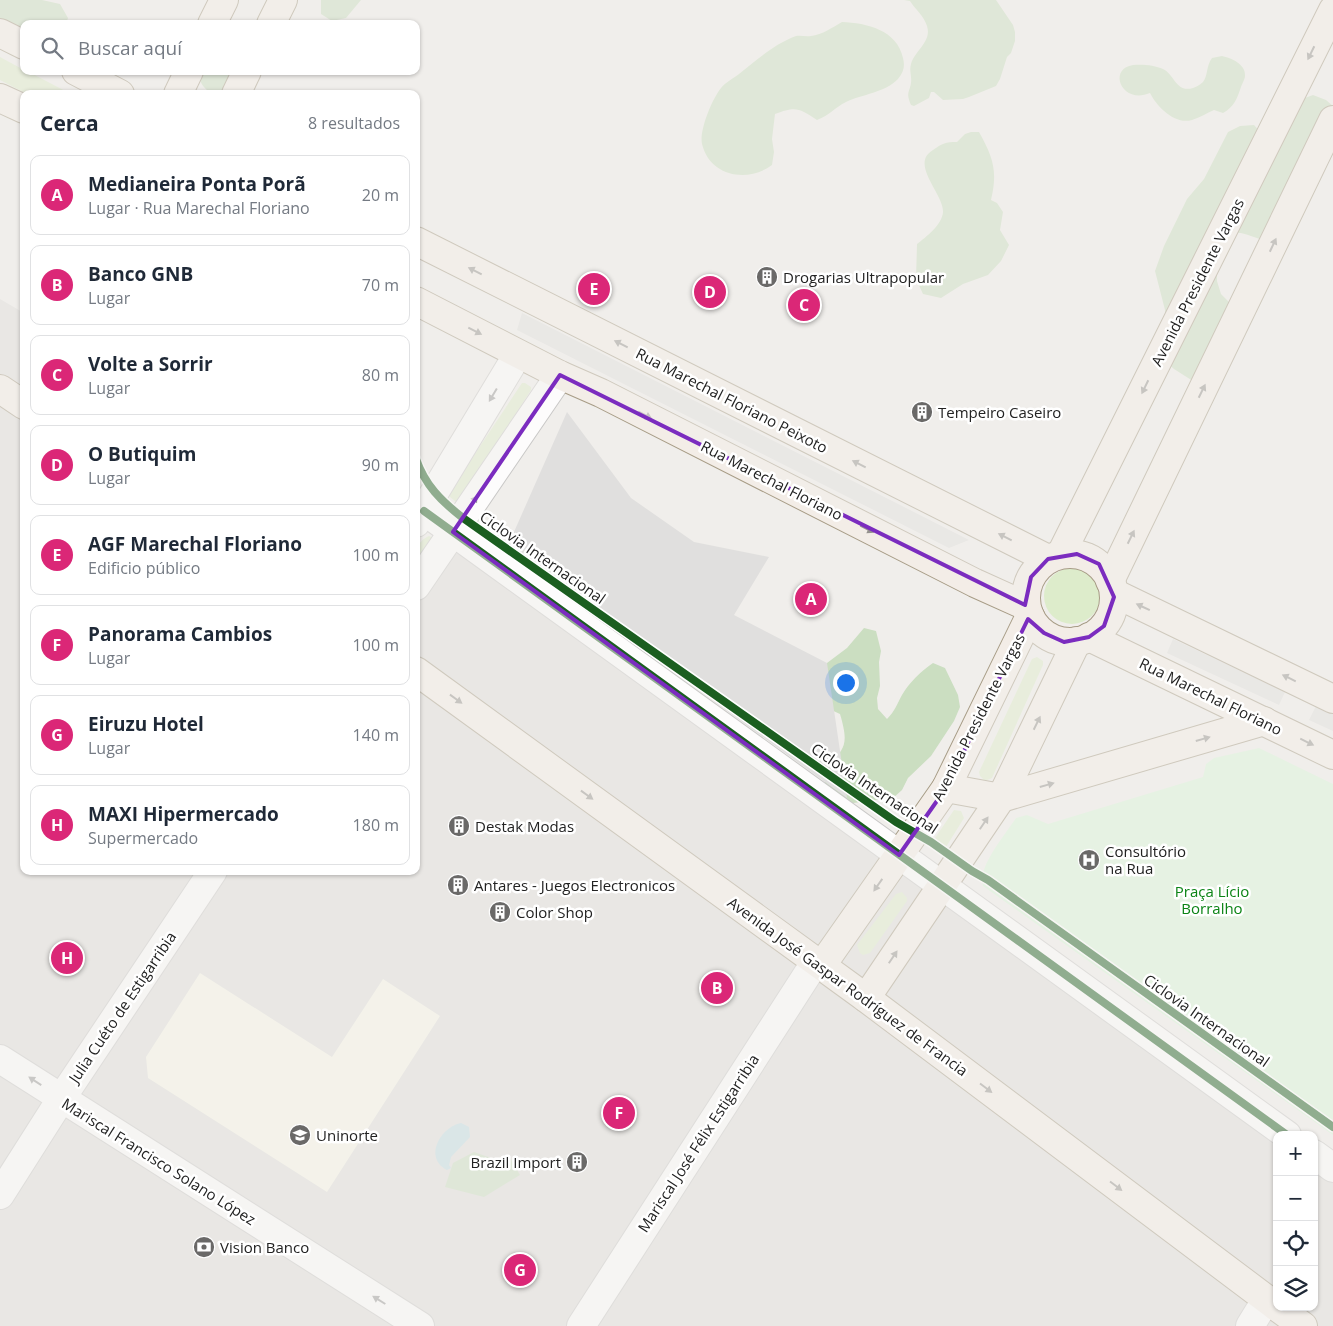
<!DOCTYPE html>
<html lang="es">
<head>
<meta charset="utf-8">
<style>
  :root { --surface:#fff; --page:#f2f2f3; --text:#1f2937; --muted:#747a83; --line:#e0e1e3; --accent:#db2777 }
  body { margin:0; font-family:"Open Sans",sans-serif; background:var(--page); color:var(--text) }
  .controls { position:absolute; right:15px; bottom:15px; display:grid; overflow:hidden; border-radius:10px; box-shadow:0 1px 4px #0004 }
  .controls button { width:45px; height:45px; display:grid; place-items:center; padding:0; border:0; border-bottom:1px solid var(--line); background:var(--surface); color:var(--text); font:25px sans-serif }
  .you { position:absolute; left:845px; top:682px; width:18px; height:18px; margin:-12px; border:4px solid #fff; border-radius:50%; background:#1a73e8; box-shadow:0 0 0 8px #1a73e833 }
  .badge { display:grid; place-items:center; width:32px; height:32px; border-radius:50%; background:var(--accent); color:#fff; font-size:16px; font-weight:700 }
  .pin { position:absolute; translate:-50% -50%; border:2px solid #fff; box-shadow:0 1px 5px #0006 }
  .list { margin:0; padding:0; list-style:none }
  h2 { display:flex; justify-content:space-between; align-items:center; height:65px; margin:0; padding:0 20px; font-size:21px }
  h2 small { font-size:16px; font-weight:400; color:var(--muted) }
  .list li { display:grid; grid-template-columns:32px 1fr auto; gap:15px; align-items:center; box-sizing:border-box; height:80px; margin:0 10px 10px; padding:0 10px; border:1px solid var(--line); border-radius:10px }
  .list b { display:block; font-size:19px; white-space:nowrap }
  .list p { margin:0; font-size:16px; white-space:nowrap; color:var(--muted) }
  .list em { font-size:16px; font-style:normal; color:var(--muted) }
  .icon { flex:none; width:28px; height:28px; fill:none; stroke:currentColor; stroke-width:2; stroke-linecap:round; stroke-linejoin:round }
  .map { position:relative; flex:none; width:1333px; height:1326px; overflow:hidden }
  .search { position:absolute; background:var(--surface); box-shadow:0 1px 4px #0004; left:20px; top:20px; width:400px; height:55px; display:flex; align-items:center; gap:12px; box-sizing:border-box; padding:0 18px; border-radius:10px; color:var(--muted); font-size:19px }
  .panel { position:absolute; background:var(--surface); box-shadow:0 1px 4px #0004; left:20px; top:90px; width:400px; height:785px; border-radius:10px }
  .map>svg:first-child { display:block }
  .residential { fill:#dfdedc }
  .education { fill:#f8f7e8 }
  .grass { fill:#ddeccb }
  .forest { fill:#cbdec1 }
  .park { fill:#daf5da }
  .parking { fill:#e0dfde }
  .water { fill:#bfdbe3 }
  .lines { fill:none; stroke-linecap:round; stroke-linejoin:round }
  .minor-casing { stroke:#c9c8c7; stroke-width:30 }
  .major-casing { stroke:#a79c86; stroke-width:30 }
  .minor { stroke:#fdfcfc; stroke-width:28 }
  .major { stroke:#f3ede7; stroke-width:28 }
  .cycleway-casing { stroke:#fff; stroke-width:11 }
  .cycleway { stroke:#1b5e20; stroke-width:8 }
  .oneway { fill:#95928e }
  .oneway2 { fill:#9a9a9a }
  .marked { fill:none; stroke:#7b2cbf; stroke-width:4; stroke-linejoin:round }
  .labels { text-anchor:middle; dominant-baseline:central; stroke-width:5; stroke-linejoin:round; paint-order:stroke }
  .poi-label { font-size:15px; fill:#222; stroke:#fff; text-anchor:start }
  .street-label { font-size:15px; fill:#222; stroke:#fff }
  .park-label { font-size:15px; fill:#0c8416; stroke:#fff }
</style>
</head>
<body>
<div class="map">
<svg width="1333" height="1326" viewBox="0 0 1333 1326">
  <rect width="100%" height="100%" fill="#f0eeeb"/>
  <polygon class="residential" points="0,299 24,313 24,871 416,871 416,541 484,562 1277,1137 1277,1307 1314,1307 1314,1163 1333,1177 1333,1326 0,1326"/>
  <polygon class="education" points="200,973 332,1057 383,979 440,1016 327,1192 148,1078 146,1057"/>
  <g class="grass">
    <polygon points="0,57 24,70 24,71 27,71 71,94 27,94 0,80"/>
    <polygon points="522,383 525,383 531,387 531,390 462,499 456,502 450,497 449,493"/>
    <path d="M429,536L433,538L416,572C416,558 414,542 429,536Z"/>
    <circle cx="1072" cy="596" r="28"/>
    <polygon points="1037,657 1043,661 1043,665 992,778 985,781 980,776 979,772 1032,659"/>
    <polygon points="954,810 961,811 964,818 946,847 939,849 933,844 933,841"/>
    <polygon points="902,892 907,898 907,901 870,953 863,955 860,953 857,945 896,894"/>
  </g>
  <g class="forest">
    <polygon points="0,0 42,0 60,4 68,18 66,24 24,24 24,36 0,46"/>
    <polygon points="321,0 361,0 346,18 332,21 321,14"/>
    <path d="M904,0H996L1013,25L1015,32V41L1011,53L1007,57L1000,79L996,86L969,97L963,99L943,100L934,92H931L929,98L914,106L911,105C906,92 909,94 911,83C912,76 909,71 911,64C915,50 932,42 927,26C924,16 915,9 910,1Z"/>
    <path d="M842,22C867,23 897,30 903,58C905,66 904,72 898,79C884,93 863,94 846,102C834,108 830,115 817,120C799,108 796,106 775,114L772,139L774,152L772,165C748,183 710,177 702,144C699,131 712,99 721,88C726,82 734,78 739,74C757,60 774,44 796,36C801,35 806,37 811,36C822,35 833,27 842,22Z"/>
    <path d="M1222,56C1231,58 1246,64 1245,76C1245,79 1242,84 1241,87C1237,99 1234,107 1223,113L1214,110C1207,113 1199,118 1192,120C1175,125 1157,107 1150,93C1122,105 1107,69 1133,65C1142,64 1155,65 1163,69C1175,75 1176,93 1193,88C1196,87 1200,85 1203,82C1208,76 1206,66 1212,58Z"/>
    <path d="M201,71H242L232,94H212C204,88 197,82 201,71Z"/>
    <path d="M1313,95L1326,100L1333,106V135L1269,241C1245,237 1241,225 1217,240V281L1221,294L1230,303L1196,383L1174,369L1167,363L1165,310L1155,271L1164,246L1187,199L1204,179L1228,132L1240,126L1254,125L1263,135L1302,99Z"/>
    <path d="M971,132H979C993,157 998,171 991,200L997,203L1003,212L1000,230L1009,245L1001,261L988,275L963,284L941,298L923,294L916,279L917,244C926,237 942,225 943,212C944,194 909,164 933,150C943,143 945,142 957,142L965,134Z"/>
    <path d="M864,628L876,631L881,651L879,662L880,686L877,698L878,709L887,719C895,711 897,704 902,695C909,683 921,671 933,663L945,668L958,695L960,707L954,721L931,756L908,778L902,790L893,798L845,804L827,788L822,773C844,748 850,748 840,714L829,709L817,689L827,663L847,648Z"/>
    <polygon points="474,1152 491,1158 510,1158 520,1175 484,1197 445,1187 453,1163"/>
  </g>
  <path class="park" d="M1259,748L1333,784V1135L983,886C977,867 1005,835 1016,818L1027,815L1048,824L1203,777L1206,764L1214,758Z"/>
  <g class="parking">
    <polygon points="522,313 969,540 949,548 517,330"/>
    <polygon points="567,412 631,498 694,542 769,557 734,615 827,663 847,798 506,550"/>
    <polygon points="1173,639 1285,692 1279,705 1167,653"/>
    <polygon points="1316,706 1333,714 1333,731 1309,720"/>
  </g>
  <path class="water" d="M461,1123L469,1127L470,1137L451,1157L449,1165L451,1168L447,1170C423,1157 441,1127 461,1123Z"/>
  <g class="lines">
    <g class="minor-casing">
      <g id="minor">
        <polyline points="424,511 1287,1135"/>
        <polyline points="416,523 518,354"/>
        <polyline points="416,586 560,375"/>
        <polyline points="0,1059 420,1326"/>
        <polyline points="1314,1154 1333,1168"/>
        <polyline points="0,1195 61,1099 213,871"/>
        <polyline points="581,1326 816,961"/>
        <polyline points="1250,1326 1266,1300"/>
      </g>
    </g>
    <g class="major-casing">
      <g id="major">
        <polyline points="212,24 224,0"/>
        <polyline points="271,24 283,0"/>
        <polyline points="0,33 24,45"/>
        <polyline points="76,71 120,94"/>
        <polyline points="178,94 189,71"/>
        <polyline points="236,94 247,71"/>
        <polyline points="0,98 24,109"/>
        <polyline points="416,241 1048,559"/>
        <polyline points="416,301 560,375 601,393 975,583 1026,606"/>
        <polyline points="0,389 24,405"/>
        <polyline points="1061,554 1333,10"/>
        <circle cx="1070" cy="598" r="44"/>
        <polyline points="1110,581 1333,120"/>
        <polyline points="1114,593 1333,699"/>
        <polyline points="1089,637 1333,755"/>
        <polyline points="416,671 866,998 1277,1307"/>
        <polyline points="946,788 1001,798 1264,721"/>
        <polyline points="822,965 946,788 1030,616"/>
        <polyline points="866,998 1001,798 1077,641"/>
        <polyline points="1277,1307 1303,1326"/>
      </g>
    </g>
    <use href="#minor" class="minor"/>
    <use href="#major" class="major"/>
    <g class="cycleway-casing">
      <g id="cycleway">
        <path d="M416,459C425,485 441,501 463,518L896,822L931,842L972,871L988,880L1333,1127"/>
        <polyline points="424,511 1287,1135"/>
      </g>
    </g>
    <use href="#cycleway" class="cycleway"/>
  </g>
  <defs><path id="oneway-solid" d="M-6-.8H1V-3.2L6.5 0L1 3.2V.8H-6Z" transform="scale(1.25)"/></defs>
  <g class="oneway">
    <use href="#oneway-solid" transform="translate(1311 53) rotate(116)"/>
    <use href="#oneway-solid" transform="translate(1273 245) rotate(-65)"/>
    <use href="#oneway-solid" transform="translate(475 271) rotate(-153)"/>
    <use href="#oneway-solid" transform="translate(475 331) rotate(27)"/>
    <use href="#oneway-solid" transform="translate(621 344) rotate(-153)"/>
    <use href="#oneway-solid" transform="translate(1145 387) rotate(116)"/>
    <use href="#oneway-solid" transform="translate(1202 391) rotate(-64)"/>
    <use href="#oneway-solid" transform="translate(645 415) rotate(27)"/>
    <use href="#oneway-solid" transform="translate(859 464) rotate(-153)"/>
    <use href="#oneway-solid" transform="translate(867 529) rotate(27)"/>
    <use href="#oneway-solid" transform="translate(1005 537) rotate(-153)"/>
    <use href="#oneway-solid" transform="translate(1131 537) rotate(-64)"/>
    <use href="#oneway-solid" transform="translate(1143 607) rotate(-155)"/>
    <use href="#oneway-solid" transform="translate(1289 678) rotate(-154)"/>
    <use href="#oneway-solid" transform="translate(456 699) rotate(36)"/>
    <use href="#oneway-solid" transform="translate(1037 723) rotate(-64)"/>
    <use href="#oneway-solid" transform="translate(1203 739) rotate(-16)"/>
    <use href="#oneway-solid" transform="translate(1307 742) rotate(26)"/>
    <use href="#oneway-solid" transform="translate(1047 785) rotate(-16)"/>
    <use href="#oneway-solid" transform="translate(587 795) rotate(36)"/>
    <use href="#oneway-solid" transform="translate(984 823) rotate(-56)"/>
    <use href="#oneway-solid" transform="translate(878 885) rotate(125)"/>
    <use href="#oneway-solid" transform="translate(893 957) rotate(-56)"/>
    <use href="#oneway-solid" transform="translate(986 1088) rotate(37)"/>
    <use href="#oneway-solid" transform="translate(1116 1186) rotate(37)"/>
  </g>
  <g class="oneway2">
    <use href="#oneway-solid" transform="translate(493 395) rotate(121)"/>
    <use href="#oneway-solid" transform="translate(473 502) rotate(-56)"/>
    <use href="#oneway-solid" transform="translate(35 1081) rotate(-147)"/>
    <use href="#oneway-solid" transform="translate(379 1300) rotate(-148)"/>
  </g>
  <path d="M0 0H1333V1326H0ZM560,375L1025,605L1031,577L1048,559L1077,554L1099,564L1114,597L1104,626L1089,637L1064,642L1044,633L1028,619L946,788L899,855L453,532Z" fill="#f0eeeb" fill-opacity=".55" fill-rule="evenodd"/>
  <path class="marked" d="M560,375L1025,605L1031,577L1048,559L1077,554L1099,564L1114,597L1104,626L1089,637L1064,642L1044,633L1028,619L946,788L899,855L453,532Z"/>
  <defs>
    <g id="building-disc" transform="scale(1.125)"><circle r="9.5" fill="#6a6968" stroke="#fff"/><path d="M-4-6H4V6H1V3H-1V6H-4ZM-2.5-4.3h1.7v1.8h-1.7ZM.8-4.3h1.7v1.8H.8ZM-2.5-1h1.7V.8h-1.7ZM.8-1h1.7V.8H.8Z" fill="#fff"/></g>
    <g id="hospital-disc" transform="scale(1.125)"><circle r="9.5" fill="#6a6968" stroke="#fff"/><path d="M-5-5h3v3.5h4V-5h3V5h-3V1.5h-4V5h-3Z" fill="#fff"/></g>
    <g id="university-disc" transform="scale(1.125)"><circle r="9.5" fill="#6a6968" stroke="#fff"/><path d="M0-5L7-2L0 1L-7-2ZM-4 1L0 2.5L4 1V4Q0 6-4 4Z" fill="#fff"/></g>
    <g id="bank-disc" transform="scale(1.125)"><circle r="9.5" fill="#6a6968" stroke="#fff"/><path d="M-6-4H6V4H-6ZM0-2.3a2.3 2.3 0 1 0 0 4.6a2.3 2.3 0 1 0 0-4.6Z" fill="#fff"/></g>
  </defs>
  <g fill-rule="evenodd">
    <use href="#building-disc" x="767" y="277"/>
    <use href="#building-disc" x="922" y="412"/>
    <use href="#building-disc" x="459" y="826"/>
    <use href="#hospital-disc" x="1089" y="860"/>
    <use href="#building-disc" x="458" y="885"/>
    <use href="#building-disc" x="500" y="912"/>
    <use href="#university-disc" x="300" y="1135"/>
    <use href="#building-disc" x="577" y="1162"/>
    <use href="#bank-disc" x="204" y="1247"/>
  </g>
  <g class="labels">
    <g class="poi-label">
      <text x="783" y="277">Drogarias Ultrapopular</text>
      <text x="938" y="412">Tempeiro Caseiro</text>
      <text x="475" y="826">Destak Modas</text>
      <text x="1105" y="851">Consultório<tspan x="1105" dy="17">na Rua</tspan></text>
      <text x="474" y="885">Antares - Juegos Electronicos</text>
      <text x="516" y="912">Color Shop</text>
      <text x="316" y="1135">Uninorte</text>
      <text x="561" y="1162" text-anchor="end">Brazil Import</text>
      <text x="220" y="1247">Vision Banco</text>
    </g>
    <g class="street-label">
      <text transform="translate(1197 282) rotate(-63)">Avenida Presidente Vargas</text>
      <text transform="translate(732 400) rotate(27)">Rua Marechal Floriano Peixoto</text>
      <text transform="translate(772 480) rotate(27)">Rua Marechal Floriano</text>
      <text transform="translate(543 557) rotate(35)">Ciclovia Internacional</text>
      <text transform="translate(1211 696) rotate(26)">Rua Marechal Floriano</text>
      <text transform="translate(978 717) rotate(-63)">Avenida Presidente Vargas</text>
      <text transform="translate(875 788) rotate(34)">Ciclovia Internacional</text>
      <text transform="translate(848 986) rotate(36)">Avenida José Gaspar Rodríguez de Francia</text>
      <text transform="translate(122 1007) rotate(-56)">Julia Cuéto de Estigarribia</text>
      <text transform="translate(1207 1020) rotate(35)">Ciclovia Internacional</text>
      <text transform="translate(698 1143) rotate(-57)">Mariscal José Félix Estigarribia</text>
      <text transform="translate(159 1161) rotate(32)">Mariscal Francisco Solano López</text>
    </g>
    <g class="park-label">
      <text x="1212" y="891">Praça Lício<tspan x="1212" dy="17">Borralho</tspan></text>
    </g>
  </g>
</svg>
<div class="controls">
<button>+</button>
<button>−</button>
<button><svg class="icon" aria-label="locate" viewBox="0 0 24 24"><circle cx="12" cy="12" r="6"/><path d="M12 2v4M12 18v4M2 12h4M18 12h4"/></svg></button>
<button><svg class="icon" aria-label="layers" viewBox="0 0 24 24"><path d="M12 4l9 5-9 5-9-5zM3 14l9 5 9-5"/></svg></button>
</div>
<div class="you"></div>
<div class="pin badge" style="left:811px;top:599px">A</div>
<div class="pin badge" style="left:717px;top:988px">B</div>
<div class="pin badge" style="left:804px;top:305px">C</div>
<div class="pin badge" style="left:710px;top:292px">D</div>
<div class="pin badge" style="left:594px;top:289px">E</div>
<div class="pin badge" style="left:619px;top:1113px">F</div>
<div class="pin badge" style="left:520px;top:1270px">G</div>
<div class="pin badge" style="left:67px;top:958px">H</div>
<div class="search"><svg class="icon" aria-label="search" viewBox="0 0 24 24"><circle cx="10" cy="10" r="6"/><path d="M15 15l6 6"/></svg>Buscar aquí</div>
<section class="panel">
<h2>Cerca<small>8 resultados</small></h2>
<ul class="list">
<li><span class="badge">A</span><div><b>Medianeira Ponta Porã</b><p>Lugar · Rua Marechal Floriano</p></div><em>20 m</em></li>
<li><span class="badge">B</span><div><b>Banco GNB</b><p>Lugar</p></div><em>70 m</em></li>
<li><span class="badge">C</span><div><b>Volte a Sorrir</b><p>Lugar</p></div><em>80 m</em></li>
<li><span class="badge">D</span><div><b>O Butiquim</b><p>Lugar</p></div><em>90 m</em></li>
<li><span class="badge">E</span><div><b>AGF Marechal Floriano</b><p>Edificio público</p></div><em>100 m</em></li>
<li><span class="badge">F</span><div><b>Panorama Cambios</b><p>Lugar</p></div><em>100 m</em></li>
<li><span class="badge">G</span><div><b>Eiruzu Hotel</b><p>Lugar</p></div><em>140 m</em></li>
<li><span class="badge">H</span><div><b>MAXI Hipermercado</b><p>Supermercado</p></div><em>180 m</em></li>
</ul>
</section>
</div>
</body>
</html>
